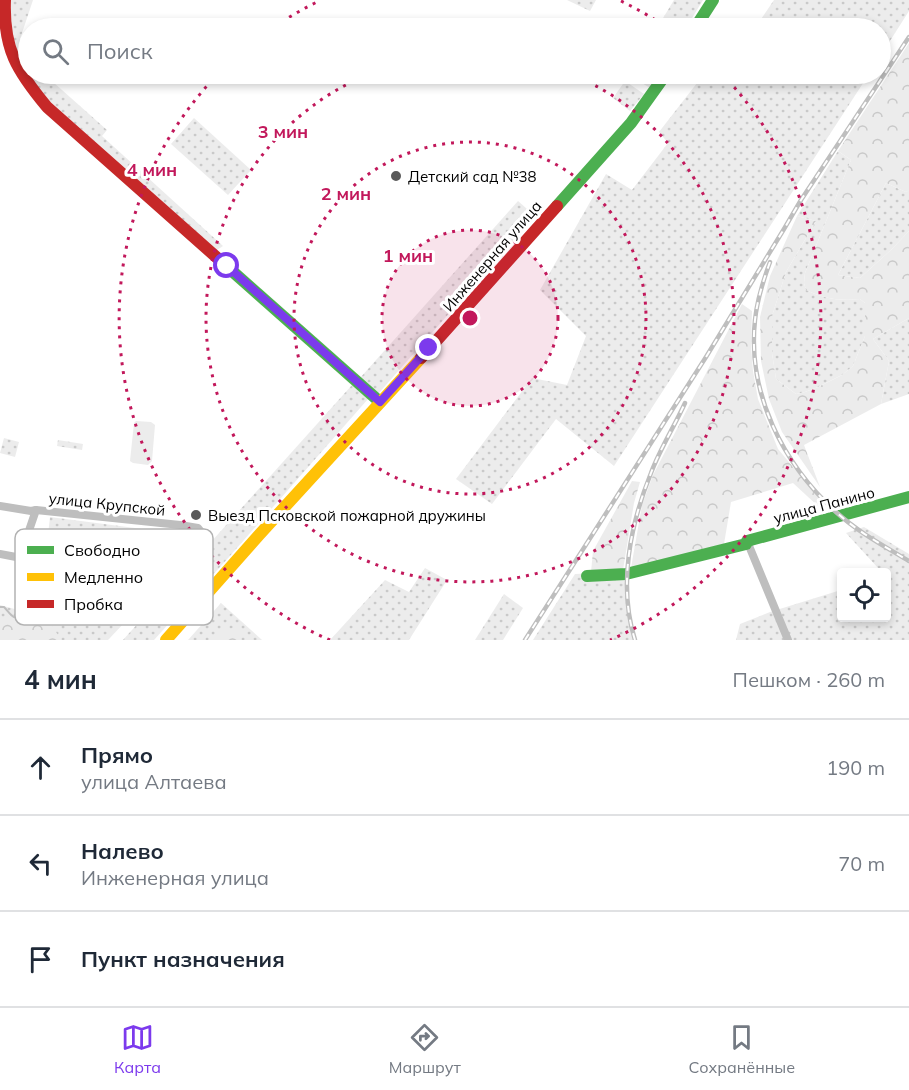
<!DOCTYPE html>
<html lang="ru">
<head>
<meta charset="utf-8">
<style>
  :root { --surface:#fff; --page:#f6f6f7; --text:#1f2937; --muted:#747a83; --line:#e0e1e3; --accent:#7c3aed }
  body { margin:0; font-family:Mulish,sans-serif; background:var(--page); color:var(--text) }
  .controls { position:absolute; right:18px; bottom:18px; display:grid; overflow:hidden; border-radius:6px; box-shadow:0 3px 9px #0003 }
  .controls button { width:54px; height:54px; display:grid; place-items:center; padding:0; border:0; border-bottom:2px solid var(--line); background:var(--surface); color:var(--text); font:30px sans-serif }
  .stop { position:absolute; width:18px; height:18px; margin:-14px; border:4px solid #7c3aed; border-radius:50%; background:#fff }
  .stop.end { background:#7c3aed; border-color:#fff; box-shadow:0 2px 6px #0008 }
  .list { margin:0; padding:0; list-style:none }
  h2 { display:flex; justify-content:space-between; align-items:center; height:78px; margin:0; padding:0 24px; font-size:26px }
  h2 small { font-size:20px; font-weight:400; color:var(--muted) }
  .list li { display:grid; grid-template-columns:39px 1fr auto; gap:18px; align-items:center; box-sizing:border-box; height:96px; padding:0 24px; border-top:2px solid var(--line) }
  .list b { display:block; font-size:22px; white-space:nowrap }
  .list p { margin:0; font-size:20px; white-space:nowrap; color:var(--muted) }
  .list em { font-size:20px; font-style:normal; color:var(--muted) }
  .icon { flex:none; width:33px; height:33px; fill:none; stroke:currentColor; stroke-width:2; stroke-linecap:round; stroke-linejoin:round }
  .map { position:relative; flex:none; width:909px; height:640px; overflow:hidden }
  .search { position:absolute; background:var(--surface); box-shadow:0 3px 9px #0003; left:18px; right:18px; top:18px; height:66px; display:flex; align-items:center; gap:15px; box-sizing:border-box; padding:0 21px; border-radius:33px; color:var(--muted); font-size:22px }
  .sheet { height:366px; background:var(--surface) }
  nav { display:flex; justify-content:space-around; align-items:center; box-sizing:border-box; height:84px; border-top:2px solid var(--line); background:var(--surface); font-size:16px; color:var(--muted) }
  nav a { display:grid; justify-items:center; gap:3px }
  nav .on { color:var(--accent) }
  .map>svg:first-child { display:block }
  .green { fill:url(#green-dots) }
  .forest { fill:url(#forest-crowns) }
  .pitch { fill:#ececec }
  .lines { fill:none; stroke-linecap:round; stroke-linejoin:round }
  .stream { stroke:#bfbfbf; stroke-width:2 }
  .street { stroke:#bebebe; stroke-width:8 }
  .fast { stroke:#4caf50; stroke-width:12 }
  .slow { stroke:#ffc107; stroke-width:12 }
  .jam { stroke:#c62828; stroke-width:12 }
  .rail-casing { stroke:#bebebe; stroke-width:4.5 }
  .rail { stroke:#fff; stroke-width:2; stroke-dasharray:7; stroke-linecap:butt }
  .route { stroke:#7c3aed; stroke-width:8 }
  .ring { fill:none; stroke:#c2185b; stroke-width:3; stroke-dasharray:3 6 }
  .poi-dot { fill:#595959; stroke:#fff; stroke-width:2 }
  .labels { text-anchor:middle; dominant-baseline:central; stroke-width:6; stroke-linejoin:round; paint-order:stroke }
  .poi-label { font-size:15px; fill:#000; stroke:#fff; text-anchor:start }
  .street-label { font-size:15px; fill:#000; stroke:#fff }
  .key { fill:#fff; stroke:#b2b2b2; stroke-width:1.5 }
  .key-label { font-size:16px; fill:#000 }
  .centre { fill:#c2185b; stroke:#fff; stroke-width:3 }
  .ring-label { font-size:18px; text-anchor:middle; font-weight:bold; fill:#c2185b; stroke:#fff; stroke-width:6; stroke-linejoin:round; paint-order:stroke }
</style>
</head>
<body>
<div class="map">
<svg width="909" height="640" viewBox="0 0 909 640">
  <defs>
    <pattern id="green-dots" width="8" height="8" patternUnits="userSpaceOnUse" patternTransform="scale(1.5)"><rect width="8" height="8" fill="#ececec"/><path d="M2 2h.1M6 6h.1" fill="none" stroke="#c9c9c9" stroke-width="1.8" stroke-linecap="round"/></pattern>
    <pattern id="forest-crowns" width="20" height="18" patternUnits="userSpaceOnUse" patternTransform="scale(1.5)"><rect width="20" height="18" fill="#ececec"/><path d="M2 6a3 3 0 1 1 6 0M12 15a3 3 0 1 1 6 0" fill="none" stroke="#c9c9c9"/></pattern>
  </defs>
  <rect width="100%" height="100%" fill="#fff"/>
  <g class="green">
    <polygon points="8,0 33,0 20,39 21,48 28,59 28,74 44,74 107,130 102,136 223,246 217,250 46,98 31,80 8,39"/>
    <polygon points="567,0 596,0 590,11"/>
    <polygon points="674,0 703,0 686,28 657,28"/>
    <polygon points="774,0 909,0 909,11 881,55 880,28 755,28"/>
    <polygon points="630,74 658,74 650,88 629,75"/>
    <polygon points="704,74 869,74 614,466 556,419 492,504 456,479 532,378 567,385 586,336 540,290 606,174 632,190 668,143 659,132"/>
    <polygon points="625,81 644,94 630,111 613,98"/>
    <polygon points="194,118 251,170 228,195 171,144"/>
    <path d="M838,151L851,160L805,273L804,283L806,290C826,299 838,301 860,299L865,303V336L853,366L842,375L818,387L805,392L796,394L776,379L772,353V316L786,272L816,221L797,216Z"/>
    <polygon points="886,183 906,192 909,190 909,231 892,249 860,278 838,275"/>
    <polygon points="518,201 535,216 378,394 360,378"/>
    <polygon points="909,318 909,394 881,404 889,361 873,339"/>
    <polygon points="360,384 368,399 229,557 154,640 123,640 352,385"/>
    <polygon points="4,438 19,442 15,457 0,453"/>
    <polygon points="58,440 83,444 82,450 57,446"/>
    <polygon points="50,517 189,535 209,533 108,640 0,640 0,605 33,614 62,581 69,548 47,544"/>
    <polygon points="864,527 909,554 909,640 736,640 740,624 770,612 841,590 842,618 886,618 886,572 873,572 878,568 846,533"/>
    <polygon points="425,568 447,580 409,640 330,640 385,580 409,592"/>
    <polygon points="624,572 630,615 637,640 533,640 575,574"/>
    <polygon points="504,594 523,608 503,640 475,640"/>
    <polygon points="221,603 262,640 188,640"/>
  </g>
  <g class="forest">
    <path d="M909,43V190L906,192L886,183L838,275L860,278L892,249L909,231V318L873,339L889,361L881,404L804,445L820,487L782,432L769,399L761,361L760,317L770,276L797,216L816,221L786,272L772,316V353L776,379L796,394L805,392L818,387L842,375L853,366L865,336V303L860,299C838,301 826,299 806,290L804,283L805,273L851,160L838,151Z"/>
    <polygon points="742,304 752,311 751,345 753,371 758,399 778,449 824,504 820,508 793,483 731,502 724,544 631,568 642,505 653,475"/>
    <polygon points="632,481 640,482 634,503 623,570 591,572 593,551"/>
    <path d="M76,546C92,547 117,553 133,549C136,548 139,546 142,546L159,559V570L146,589L125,590L90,579L76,582L61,607L52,618V625L59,637V640H0V621L6,615L31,619L62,582H67L72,548Z"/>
    <polygon points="237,628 243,632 240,640 215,640 226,629"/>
  </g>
  <polygon class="pitch" points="136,421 151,422 155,425 152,461 148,465 133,463 130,461 134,423"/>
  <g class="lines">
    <path class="stream" d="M0,607H4C8,611 10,615 14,617C29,627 45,612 52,600C55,594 57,588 63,584C68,580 75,583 81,580L111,586"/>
    <g class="street">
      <polyline points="0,506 31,511 36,510 180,525 198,528 207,539"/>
      <polyline points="747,541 788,640"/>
      <polyline points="0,554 16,557 22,551 36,510"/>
    </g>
    <g class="fast">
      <polyline points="695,28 713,0"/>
      <polyline points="557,206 631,123 666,74"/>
      <polyline points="223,263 380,402"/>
      <polyline points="587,576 626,574 746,544 747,541 909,497"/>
    </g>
    <polyline class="slow" points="166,640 259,535 421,358"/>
    <g class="jam">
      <path d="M5,0C3,49 17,71 47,107L223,263"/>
      <polyline points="421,358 557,206"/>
    </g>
    <g class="rail-casing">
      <g id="rail">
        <path d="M770,262C763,281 757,301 755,320C747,393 783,464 836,512C858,532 884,546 909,561"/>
        <polyline points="525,640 706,357 784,229 801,200 909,37"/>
        <path d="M635,640C618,586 630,525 651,473C660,449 674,427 685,403"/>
      </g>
    </g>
    <use href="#rail" class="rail"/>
  </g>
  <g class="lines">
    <polyline class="route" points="227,266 380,402 429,348"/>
  </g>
  <circle cx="470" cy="318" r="88" fill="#c2185b" fill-opacity=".12"/>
  <g class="ring">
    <circle cx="470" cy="318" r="88"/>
    <circle cx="470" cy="318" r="176"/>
    <path d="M571 74A264 264 0 1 1 369 74"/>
    <path d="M330 640A351 351 0 0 1 218 74M274 27A351 351 0 0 1 319 1M621 1A351 351 0 0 1 666 27M722 74A351 351 0 0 1 610 640"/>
  </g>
  <g class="poi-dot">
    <circle cx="396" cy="176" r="6"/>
    <circle cx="196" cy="515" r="6"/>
  </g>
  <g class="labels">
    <g class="poi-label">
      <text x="408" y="176">Детский сад №38</text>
      <text x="208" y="515">Выезд Псковской пожарной дружины</text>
    </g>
    <g class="street-label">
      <text transform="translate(492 256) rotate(-49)">Инженерная улица</text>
      <text transform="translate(107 504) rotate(6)">улица Крупской</text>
      <text transform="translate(824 505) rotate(-15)">улица Панино</text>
    </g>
  </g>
  <rect x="15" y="529" width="198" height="96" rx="9" class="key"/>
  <rect x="27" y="546" width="27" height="8" fill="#4caf50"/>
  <rect x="27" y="573" width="27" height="8" fill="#ffc107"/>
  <rect x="27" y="600" width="27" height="8" fill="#c62828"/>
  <g class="key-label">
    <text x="64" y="556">Свободно</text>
    <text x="64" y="583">Медленно</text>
    <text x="64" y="610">Пробка</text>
  </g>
  <circle cx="470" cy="318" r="9" class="centre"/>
  <g class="ring-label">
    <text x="283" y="138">3 мин</text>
    <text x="152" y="176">4 мин</text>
    <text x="346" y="200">2 мин</text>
    <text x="408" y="262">1 мин</text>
  </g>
</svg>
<div class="controls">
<button><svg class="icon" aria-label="locate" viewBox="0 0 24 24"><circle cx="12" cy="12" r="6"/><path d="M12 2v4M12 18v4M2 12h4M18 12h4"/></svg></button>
</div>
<div class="stop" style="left:227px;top:266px"></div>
<div class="stop end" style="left:429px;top:348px"></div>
<div class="search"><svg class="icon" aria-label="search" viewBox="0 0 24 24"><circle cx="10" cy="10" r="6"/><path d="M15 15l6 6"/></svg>Поиск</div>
</div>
<section class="sheet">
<h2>4 мин<small>Пешком · 260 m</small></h2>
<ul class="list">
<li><svg class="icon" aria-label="ahead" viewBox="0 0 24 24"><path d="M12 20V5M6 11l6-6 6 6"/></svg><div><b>Прямо</b><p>улица Алтаева</p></div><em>190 m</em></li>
<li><svg class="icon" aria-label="left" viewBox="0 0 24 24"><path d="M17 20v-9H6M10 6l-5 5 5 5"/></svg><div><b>Налево</b><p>Инженерная улица</p></div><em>70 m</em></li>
<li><svg class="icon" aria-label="arrive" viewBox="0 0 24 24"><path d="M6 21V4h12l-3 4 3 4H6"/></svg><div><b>Пункт назначения</b></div></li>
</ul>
</section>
<nav>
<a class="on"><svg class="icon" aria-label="map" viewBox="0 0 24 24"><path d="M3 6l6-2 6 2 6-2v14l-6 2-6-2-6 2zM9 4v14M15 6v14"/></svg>Карта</a>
<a><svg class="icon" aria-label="directions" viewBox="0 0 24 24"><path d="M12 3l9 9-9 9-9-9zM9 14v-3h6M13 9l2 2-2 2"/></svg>Маршрут</a>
<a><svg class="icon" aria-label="saved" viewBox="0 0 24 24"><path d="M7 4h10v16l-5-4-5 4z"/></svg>Сохранённые</a>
</nav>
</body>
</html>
